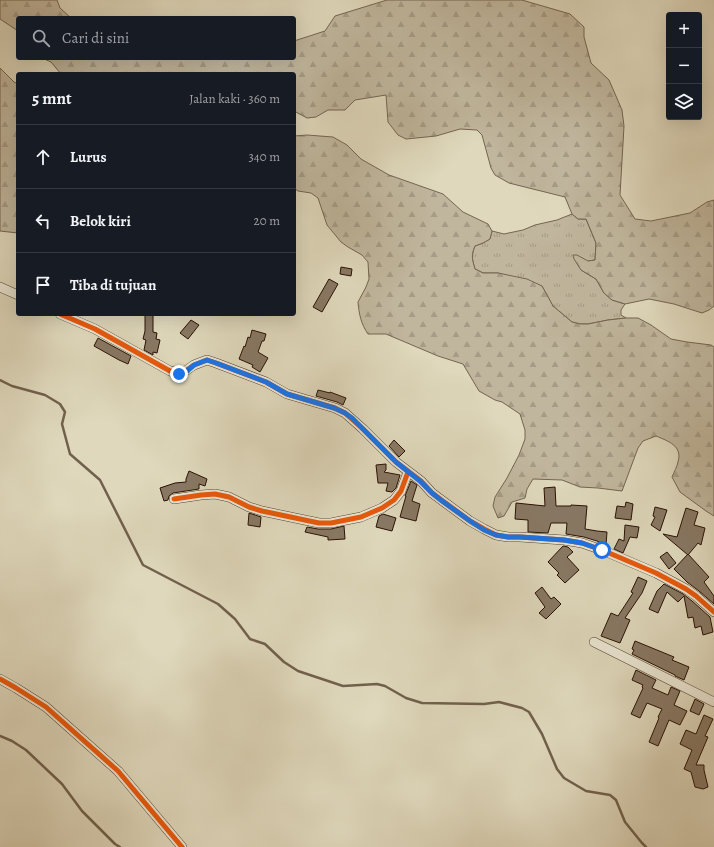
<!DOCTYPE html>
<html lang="id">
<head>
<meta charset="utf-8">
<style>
  :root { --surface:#171b24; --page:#20242c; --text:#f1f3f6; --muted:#9ea1a6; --line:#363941 }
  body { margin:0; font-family:Alegreya,serif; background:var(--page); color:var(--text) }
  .controls { position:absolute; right:12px; top:12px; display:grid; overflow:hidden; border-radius:4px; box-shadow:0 4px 16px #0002 }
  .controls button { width:36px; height:36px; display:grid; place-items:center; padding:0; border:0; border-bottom:1px solid var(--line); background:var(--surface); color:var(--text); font:20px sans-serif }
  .stop { position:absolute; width:12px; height:12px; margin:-9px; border:3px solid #1a73e8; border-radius:50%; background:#fff }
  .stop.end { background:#1a73e8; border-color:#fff; box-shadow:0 1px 4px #0008 }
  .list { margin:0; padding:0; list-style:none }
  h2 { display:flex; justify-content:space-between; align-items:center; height:52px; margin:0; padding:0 16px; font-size:17px }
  h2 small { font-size:13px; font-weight:400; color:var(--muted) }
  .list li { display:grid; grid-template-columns:26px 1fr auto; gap:12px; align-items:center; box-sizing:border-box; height:64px; padding:0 16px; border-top:1px solid var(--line) }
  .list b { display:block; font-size:15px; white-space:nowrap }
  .list em { font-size:13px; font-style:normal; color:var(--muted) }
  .icon { flex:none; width:22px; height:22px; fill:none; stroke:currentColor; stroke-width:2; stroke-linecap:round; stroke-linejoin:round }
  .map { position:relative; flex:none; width:714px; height:847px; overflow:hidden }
  .search { position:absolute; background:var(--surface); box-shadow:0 4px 16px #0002; left:16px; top:16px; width:280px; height:44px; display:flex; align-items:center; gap:10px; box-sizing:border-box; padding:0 14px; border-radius:4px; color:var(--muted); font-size:15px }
  .panel { position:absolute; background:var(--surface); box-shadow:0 4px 16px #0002; left:16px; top:72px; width:280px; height:244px; border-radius:4px }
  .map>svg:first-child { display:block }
  .grass { fill:url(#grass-tufts); stroke:#746450 }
  .forest { fill:url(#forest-firs); stroke:#746450 }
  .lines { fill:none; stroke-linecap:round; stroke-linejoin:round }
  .stream { stroke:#71604d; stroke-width:2.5 }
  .building { fill:#887864; stroke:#291104 }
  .minor-casing { stroke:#564332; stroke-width:10 }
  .minor { stroke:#eae6d3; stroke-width:9 }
  .cycleway-casing { stroke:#eae6d3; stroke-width:8 }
  .cycleway { stroke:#e8590c; stroke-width:5 }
  .route { stroke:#1a73e8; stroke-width:5 }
</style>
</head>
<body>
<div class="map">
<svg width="714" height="847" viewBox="0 0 714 847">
  <defs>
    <pattern id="grass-tufts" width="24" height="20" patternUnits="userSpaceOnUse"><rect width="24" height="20" fill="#c0b69d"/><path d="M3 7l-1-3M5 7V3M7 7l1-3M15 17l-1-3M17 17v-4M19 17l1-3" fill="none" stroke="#a59b86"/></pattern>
    <pattern id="forest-firs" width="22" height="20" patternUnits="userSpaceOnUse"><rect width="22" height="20" fill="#c0b69d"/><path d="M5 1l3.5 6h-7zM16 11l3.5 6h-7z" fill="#a59b86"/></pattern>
  </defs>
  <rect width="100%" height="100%" fill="#dfd8bc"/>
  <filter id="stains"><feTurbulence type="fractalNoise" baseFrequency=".005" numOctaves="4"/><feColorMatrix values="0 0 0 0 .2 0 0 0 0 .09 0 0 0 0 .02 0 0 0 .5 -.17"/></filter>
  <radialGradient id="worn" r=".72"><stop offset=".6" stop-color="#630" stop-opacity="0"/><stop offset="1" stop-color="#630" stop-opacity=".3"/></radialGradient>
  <path class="grass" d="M572,214L578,219H586L596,243L595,260L588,261L581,270L596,279L604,293L612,300L625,304L621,310V315L626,318L608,320L588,324H580L572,322L553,306L542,286L498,273H483L475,269C472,259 471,255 475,246L483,243L490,239L492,231L504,234L523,230L535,225L557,220Z"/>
  <g class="forest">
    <polygon points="0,0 57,0 60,8 71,18 18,18 18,31 0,19"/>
    <polygon points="387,0 522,0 570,14 584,27 584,37 591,63 609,80 622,110 624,126 620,195 635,219 651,221 690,213 707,202 714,200 714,306 709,310 702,313 674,304 649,299 625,304 612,300 604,293 596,279 581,270 574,259 573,255 577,255 588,261 595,260 596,243 586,219 578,219 572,214 565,197 509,183 495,175 491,168 482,135 477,130 460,129 436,136 406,139 398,135 388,122 386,95 355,100 345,110 328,110 316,117 307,118 294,111 294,74 61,74 51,62 42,58 294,58 294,41 325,31 335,16"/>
    <polygon points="0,68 14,82 18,84 18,233 0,231"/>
    <path d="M307,135L333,137L347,145L361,159L389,175L443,194L463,212L488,224L492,231L490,239L483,243L475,246C471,255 472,259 475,269L483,273H498L527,279L542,286L553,306L572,322L580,324H588L608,320L626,318H638L651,325L671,339L687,342L711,345L714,347V516L706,511L680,492L672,477C674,472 677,467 678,462C683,446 668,441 656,436L643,441L638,448L622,491L598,488L580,487L562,480L533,479L527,489L525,498L512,502L504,516L498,518L493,506L495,497L507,478L519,455L525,439V430L520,414L502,402L495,400L479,391L463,364L438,356L386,334H368C361,324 359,314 358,302L366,287L369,279L368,262L362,255L348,247L341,242L327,225L318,198L311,193L298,191L294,188V136Z"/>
  </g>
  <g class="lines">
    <g class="stream">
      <polyline points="0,380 12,386 45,395 60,404 65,412 62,424 70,454 100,480 143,565 218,604 235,619 250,639 265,644 284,662 298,671 343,686 377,684 385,686 406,698 422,703 484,704 499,702 522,708 529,712 542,734 557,769 564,778 586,791 610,795 616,800 625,822 642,843 646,847"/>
      <polyline points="0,736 12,741 26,750 62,784 82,811 115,844 120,847"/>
    </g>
  </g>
  <g class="building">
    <polygon points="341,267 352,269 351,276 340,274"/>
    <polygon points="329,279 338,284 322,312 313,307"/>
    <polygon points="145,315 153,315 153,332 157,333 156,339 160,340 157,353 153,352 153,355 144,350 146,340 143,339 145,331"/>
    <polygon points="191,320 199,325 188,339 180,333"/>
    <polygon points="252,330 266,334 264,341 262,341 258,352 268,358 260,372 252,367 253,365 239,359 244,346 245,347 248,337 250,338"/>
    <polygon points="98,338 131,356 128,364 119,360 94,346"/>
    <polygon points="318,390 330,393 330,392 346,398 343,405 337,402 316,396"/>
    <polygon points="394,440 405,451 399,457 389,446"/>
    <polygon points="386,464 386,470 384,472 400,475 396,488 392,492 386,491 388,483 378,483 376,465"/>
    <polygon points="189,471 207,479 205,486 199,484 199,489 173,493 169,496 168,500 164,501 160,488 175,483 186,482 186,479"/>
    <polygon points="411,481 417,485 412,501 420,504 416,521 400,517 406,496 405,496"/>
    <polygon points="555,487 556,506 571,506 571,505 587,506 585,529 597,531 607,532 606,545 597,541 584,537 566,534 567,523 551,523 548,533 528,532 528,520 515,519 516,503 545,506 544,488"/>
    <polygon points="626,502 633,504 631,520 615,518 617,506 625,507"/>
    <polygon points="655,507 667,510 660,531 651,525 655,517 653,516"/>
    <polygon points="686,508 698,512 694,525 705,528 701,545 698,543 688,555 663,534 677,537"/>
    <polygon points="249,513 261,517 260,527 248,525"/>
    <polygon points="383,514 396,518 392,531 376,527 379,516"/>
    <polygon points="625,525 639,527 637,538 630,537 623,553 614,549 619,539 624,541"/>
    <polygon points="344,526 345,539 328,540 328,537 305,532 307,527 318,529 331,529"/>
    <polygon points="563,546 568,547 573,552 567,557 579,570 565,583 557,575 559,573 548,562"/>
    <polygon points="667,552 676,563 669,569 660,557"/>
    <polygon points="688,554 709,577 704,582 714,596 714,604 699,591 687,582 674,569"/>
    <polygon points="638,577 647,581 642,593 625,618 630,620 620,643 601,636 611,613 618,616 633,593 631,592"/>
    <polygon points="664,584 683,594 692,601 710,617 713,632 703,635 701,626 695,628 693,617 688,618 684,596 678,602 667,592 658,613 649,609 657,591"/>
    <polygon points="542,587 551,599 554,597 561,604 546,619 539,613 545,607 535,593"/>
    <polygon points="635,641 674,657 672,660 689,667 684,680 675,676 675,675 632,654 634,650 632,649"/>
    <polygon points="636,670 656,680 652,688 668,695 671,687 680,691 674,705 687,711 680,725 669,720 658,746 649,742 659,718 658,717 662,709 647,703 640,718 631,714 643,688 642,687 643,685 632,680"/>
    <polygon points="695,699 704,704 699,715 690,711"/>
    <polygon points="704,715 713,719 705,736 708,737 696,765 704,765 704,770 708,787 703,789 695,787 691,772 684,769 692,750 680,744 686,730 696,734"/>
  </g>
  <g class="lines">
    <g class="minor-casing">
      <g id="minor">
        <polyline points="0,287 18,295"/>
        <polyline points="60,314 95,329 170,371 179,373 184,372 194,365 207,360 216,363 266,382 287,394 335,408 345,413 363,429 396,462 421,481 432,493 470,521 484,529 496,535 508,537 520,537 564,540 582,543 602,550 656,573 686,589 696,596 714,612"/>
        <polyline points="174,499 201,495 215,494 229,497 249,507 262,511 319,523 331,523 361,517 382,508 394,500 401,491 408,472"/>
        <polyline points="594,642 714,702"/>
        <polyline points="0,679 16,688 46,707 118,771 182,847"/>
      </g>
    </g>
    <use href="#minor" class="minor"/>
    <g class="cycleway-casing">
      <g id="cycleway">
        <polyline points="60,314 95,329 170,371 179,373 184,372 194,365 207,360 216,363 266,382 287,394 335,408 345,413 363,429 396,462 421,481 432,493 470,521 484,529 496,535 508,537 520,537 564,540 582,543 602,550 656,573 686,589 696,596 714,612"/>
        <polyline points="174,499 201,495 215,494 229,497 249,507 262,511 319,523 331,523 361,517 382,508 394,500 401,491 408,472"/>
        <polyline points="0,679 16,688 46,707 118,771 182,847"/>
      </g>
    </g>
    <use href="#cycleway" class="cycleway"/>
  </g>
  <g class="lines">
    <polyline class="route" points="179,374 187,371 194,365 207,360 216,363 266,382 287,394 334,408 345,413 352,418 396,462 420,481 432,493 442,501 470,521 484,530 496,535 508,537 520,537 564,540 582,543 602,550"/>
  </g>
  <rect width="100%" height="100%" filter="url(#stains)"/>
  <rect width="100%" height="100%" fill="url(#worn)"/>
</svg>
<div class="controls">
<button>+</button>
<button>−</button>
<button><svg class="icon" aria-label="layers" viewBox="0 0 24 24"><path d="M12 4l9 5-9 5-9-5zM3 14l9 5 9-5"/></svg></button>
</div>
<div class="stop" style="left:602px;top:550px"></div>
<div class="stop end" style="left:179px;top:374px"></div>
<div class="search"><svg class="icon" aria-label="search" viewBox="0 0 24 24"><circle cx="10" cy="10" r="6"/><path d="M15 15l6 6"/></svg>Cari di sini</div>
<section class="panel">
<h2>5 mnt<small>Jalan kaki · 360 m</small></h2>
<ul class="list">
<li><svg class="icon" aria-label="ahead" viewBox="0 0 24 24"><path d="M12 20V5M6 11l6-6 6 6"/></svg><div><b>Lurus</b></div><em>340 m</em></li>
<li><svg class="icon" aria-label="left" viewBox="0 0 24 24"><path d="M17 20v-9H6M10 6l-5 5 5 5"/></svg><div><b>Belok kiri</b></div><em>20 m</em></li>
<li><svg class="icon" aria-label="arrive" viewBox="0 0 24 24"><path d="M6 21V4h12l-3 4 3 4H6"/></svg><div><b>Tiba di tujuan</b></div></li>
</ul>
</section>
</div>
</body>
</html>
